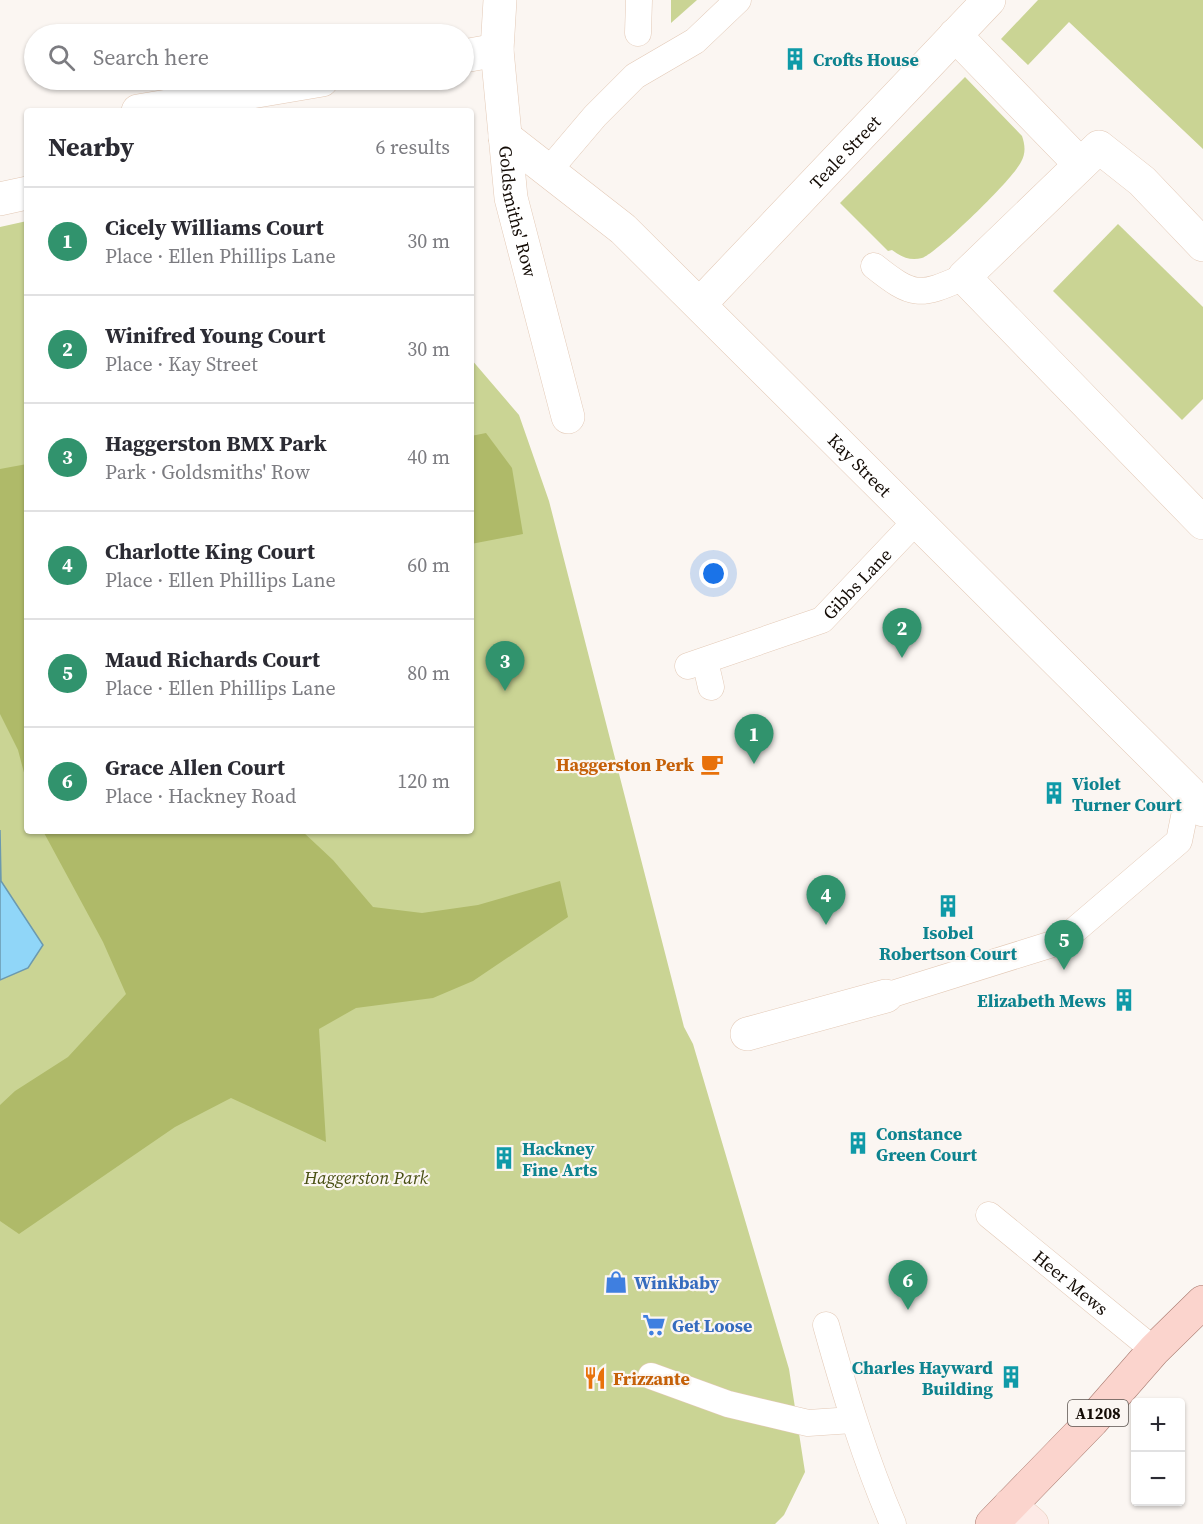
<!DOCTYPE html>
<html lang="en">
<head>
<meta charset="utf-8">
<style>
  :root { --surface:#fff; --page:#f7f7f7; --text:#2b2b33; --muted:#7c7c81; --line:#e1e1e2; --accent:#31936d }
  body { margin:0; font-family:"Source Serif 4",serif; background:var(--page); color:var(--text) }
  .controls { position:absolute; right:18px; bottom:18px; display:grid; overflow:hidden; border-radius:6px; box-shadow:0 2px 4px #0004 }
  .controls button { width:54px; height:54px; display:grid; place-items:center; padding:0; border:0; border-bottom:2px solid var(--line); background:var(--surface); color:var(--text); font:30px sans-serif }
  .you { position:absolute; left:714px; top:574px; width:21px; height:21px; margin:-15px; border:4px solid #fff; border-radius:50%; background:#1a73e8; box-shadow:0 0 0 9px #1a73e833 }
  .badge { display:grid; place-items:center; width:39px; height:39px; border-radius:50%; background:var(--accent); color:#fff; font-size:20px; font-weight:700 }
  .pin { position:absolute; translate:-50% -50px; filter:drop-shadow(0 2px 3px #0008) }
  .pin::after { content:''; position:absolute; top:32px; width:21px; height:18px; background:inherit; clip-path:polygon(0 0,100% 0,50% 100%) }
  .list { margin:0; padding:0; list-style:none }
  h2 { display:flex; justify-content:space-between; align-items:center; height:78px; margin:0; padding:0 24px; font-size:26px }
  h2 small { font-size:20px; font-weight:400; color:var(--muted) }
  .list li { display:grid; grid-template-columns:39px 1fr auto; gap:18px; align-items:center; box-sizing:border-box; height:108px; padding:0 24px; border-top:2px solid var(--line) }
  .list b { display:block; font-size:22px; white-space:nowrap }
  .list p { margin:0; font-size:20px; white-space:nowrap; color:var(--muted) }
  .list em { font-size:20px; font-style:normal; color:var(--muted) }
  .icon { flex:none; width:33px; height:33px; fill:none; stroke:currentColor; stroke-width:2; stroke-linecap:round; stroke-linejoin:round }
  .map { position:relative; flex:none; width:1203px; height:1524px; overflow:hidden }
  .search { position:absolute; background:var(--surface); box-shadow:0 2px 4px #0004; left:24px; top:24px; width:450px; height:66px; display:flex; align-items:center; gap:15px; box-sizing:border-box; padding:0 21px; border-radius:33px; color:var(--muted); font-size:22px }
  .panel { position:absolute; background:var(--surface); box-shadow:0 2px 4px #0004; left:24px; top:108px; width:450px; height:726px; border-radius:6px }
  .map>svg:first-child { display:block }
  .green { fill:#cad494 }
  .forest { fill:#afba69 }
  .water { fill:#90d6f8; stroke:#6b99af; stroke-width:1.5 }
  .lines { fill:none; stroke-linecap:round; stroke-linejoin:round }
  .lane-casing { stroke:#e3c9b6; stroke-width:27 }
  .street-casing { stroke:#e3c9b6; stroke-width:34 }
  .secondary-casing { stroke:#e3c9b6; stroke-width:34 }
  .primary-casing { stroke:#a97c71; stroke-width:34 }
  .lane { stroke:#fff; stroke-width:26 }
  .street { stroke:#fff; stroke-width:33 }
  .secondary { stroke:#fdeae6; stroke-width:33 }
  .primary { stroke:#fbd4cd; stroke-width:33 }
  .labels { text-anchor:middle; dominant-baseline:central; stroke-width:4.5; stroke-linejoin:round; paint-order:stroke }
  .shield { fill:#fbf6f2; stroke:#59524d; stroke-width:1.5 }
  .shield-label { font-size:16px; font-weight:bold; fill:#140c06 }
  .culture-label { font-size:18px; font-weight:bold; fill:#0d838f; stroke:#fbf6f2; text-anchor:start }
  .street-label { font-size:18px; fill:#140c06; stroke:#fbf6f2 }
  .food-label { font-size:18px; font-weight:bold; fill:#c56008; stroke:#fbf6f2; text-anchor:end }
  .park-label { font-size:18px; font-style:italic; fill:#484f12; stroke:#fbf6f2 }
  .shop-label { font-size:18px; font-weight:bold; fill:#366cbe; stroke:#fbf6f2; text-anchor:start }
</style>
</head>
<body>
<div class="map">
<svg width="1203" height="1524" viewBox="0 0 1203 1524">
  <rect width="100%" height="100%" fill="#fbf6f2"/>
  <g class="green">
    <polygon points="671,0 697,0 671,23"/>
    <polygon points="1038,0 1203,0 1203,149 1069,22 1028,65 1001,39"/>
    <path d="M965,77L1022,136C1025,145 1026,153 1021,162C1013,179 937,253 922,258C910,261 901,257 892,250L888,251L840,203Z"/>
    <polygon points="27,221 27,831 471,831 471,359 519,415 549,501 684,1027 693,1044 789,1369 805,1472 784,1515 775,1524 0,1524 0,227"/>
    <polygon points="1118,224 1203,307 1203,399 1182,420 1053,291"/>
  </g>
  <g class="forest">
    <polygon points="486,433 512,468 523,534 471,544 471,436"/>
    <polygon points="27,464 27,784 18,750 0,714 0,469"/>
    <polygon points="43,831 302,831 333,860 373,907 422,913 478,905 560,881 568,917 473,981 433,998 356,1008 319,1029 326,1142 231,1098 175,1127 19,1234 0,1221 0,1105 15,1091 68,1057 126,994 103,942"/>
  </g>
  <polygon class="water" points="0,830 1,881 43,945 28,968 0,980"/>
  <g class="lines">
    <g class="lane-casing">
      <g id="lane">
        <polyline points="638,33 639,0"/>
        <polyline points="550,169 595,116 635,76 695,41 738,0"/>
        <path d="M874,266C913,297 919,297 964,277"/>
        <polyline points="705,661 711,687"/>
        <path id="s1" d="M688,666L822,620L915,522"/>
        <polyline points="886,996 1062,941 1179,841 1189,792"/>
        <path id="s2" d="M989,1215L1154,1350"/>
        <path d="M826,1325C845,1393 865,1459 893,1524"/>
        <polyline points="651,1376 728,1404 808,1423 853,1420"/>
      </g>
    </g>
    <g class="street-casing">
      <g id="street">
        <path id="s3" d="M500,0L497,50L511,198L568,417"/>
        <polyline points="955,35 1080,164"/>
        <polyline points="464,56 497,50"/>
        <polyline points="138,111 322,80"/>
        <path id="s4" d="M505,137L623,229L1189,792L1203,810"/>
        <polyline points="0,199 27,193"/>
        <polyline points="1203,245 1142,181 1099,147 964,277 1203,523"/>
        <path id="s5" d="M700,304L989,0"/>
        <polyline points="747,1034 886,996"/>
      </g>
    </g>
    <g class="secondary-casing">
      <polyline id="secondary" points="1010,1505 1032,1524"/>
    </g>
    <g class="primary-casing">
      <polyline id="primary" points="992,1524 1092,1421 1154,1350 1203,1302"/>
    </g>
    <use href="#lane" class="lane"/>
    <use href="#street" class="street"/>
    <use href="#secondary" class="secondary"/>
    <use href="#primary" class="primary"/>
  </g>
  <defs>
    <g id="building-bare" transform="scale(1.8)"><path d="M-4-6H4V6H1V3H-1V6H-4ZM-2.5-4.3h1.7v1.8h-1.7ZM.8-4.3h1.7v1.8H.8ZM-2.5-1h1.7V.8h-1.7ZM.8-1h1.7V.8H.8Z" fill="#0f9aa8" stroke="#fbf6f2" stroke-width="2.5" paint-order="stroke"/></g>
    <g id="cafe-bare" transform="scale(1.8)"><path d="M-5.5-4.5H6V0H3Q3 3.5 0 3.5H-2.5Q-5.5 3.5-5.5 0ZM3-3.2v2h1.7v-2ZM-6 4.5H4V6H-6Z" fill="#e8710a" stroke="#fbf6f2" stroke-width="2.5" paint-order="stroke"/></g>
    <g id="shop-bare" transform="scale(1.8)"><path d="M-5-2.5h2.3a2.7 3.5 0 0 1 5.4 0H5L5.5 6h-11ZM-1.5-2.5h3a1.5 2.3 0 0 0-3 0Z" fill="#3f7fe0" stroke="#fbf6f2" stroke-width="2.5" paint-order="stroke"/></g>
    <g id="supermarket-bare" transform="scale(1.8)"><path d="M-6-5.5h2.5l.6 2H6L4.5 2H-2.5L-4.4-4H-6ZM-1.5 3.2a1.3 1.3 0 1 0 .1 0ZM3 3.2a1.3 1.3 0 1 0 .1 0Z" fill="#3f7fe0" stroke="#fbf6f2" stroke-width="2.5" paint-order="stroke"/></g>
    <g id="restaurant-bare" transform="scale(1.8)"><path d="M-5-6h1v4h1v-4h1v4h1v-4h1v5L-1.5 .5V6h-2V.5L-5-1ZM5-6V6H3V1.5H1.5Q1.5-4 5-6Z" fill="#e8710a" stroke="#fbf6f2" stroke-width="2.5" paint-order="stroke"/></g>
  </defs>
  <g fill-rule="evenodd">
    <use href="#building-bare" x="795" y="59"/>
    <use href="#cafe-bare" x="712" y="764"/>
    <use href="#building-bare" x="1054" y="793"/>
    <use href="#building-bare" x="948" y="906"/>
    <use href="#building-bare" x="1124" y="1000"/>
    <use href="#building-bare" x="858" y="1143"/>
    <use href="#building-bare" x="504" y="1158"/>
    <use href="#shop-bare" x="616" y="1282"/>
    <use href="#supermarket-bare" x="654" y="1325"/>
    <use href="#building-bare" x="1011" y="1377"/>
    <use href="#restaurant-bare" x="595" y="1378"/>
  </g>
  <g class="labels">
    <rect class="shield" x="1068" y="1400" width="60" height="26" rx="4.5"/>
    <g class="shield-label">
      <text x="1098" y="1413">A1208</text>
    </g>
    <g class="culture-label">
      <text x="813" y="59">Crofts House</text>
      <text x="1072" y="783">Violet<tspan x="1072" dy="21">Turner Court</tspan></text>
      <text x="948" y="932" text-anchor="middle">Isobel<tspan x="948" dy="21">Robertson Court</tspan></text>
      <text x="1106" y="1000" text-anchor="end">Elizabeth Mews</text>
      <text x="876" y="1133">Constance<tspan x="876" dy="21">Green Court</tspan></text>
      <text x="522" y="1148">Hackney<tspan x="522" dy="21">Fine Arts</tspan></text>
      <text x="993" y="1367" text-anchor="end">Charles Hayward<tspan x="993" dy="21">Building</tspan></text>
    </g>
    <g class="street-label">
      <text stroke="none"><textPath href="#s5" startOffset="210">Teale Street</textPath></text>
      <text stroke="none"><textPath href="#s3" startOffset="213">Goldsmiths' Row</textPath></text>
      <text stroke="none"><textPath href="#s4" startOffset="484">Kay Street</textPath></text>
      <text stroke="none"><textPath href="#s1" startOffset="192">Gibbs Lane</textPath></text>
      <text stroke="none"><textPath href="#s2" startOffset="106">Heer Mews</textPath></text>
    </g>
    <g class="food-label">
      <text x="694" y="764">Haggerston Perk</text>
      <text x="613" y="1378" text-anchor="start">Frizzante</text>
    </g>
    <g class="park-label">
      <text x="366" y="1177">Haggerston Park</text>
    </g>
    <g class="shop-label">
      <text x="634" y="1282">Winkbaby</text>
      <text x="672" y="1325">Get Loose</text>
    </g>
  </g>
</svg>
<div class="controls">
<button>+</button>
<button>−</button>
</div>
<div class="you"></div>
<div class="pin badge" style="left:754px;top:764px">1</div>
<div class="pin badge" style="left:902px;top:658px">2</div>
<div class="pin badge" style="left:505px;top:691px">3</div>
<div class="pin badge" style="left:826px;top:925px">4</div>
<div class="pin badge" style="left:1064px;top:970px">5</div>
<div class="pin badge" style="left:908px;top:1310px">6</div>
<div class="search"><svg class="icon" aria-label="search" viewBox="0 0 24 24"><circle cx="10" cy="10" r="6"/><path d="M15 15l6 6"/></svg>Search here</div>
<section class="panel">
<h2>Nearby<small>6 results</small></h2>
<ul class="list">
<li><span class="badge">1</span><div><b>Cicely Williams Court</b><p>Place · Ellen Phillips Lane</p></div><em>30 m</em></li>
<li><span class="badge">2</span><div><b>Winifred Young Court</b><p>Place · Kay Street</p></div><em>30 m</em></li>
<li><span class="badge">3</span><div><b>Haggerston BMX Park</b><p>Park · Goldsmiths' Row</p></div><em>40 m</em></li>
<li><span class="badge">4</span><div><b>Charlotte King Court</b><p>Place · Ellen Phillips Lane</p></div><em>60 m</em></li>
<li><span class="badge">5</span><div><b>Maud Richards Court</b><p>Place · Ellen Phillips Lane</p></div><em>80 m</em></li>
<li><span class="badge">6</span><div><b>Grace Allen Court</b><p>Place · Hackney Road</p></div><em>120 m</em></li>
</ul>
</section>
</div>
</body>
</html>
